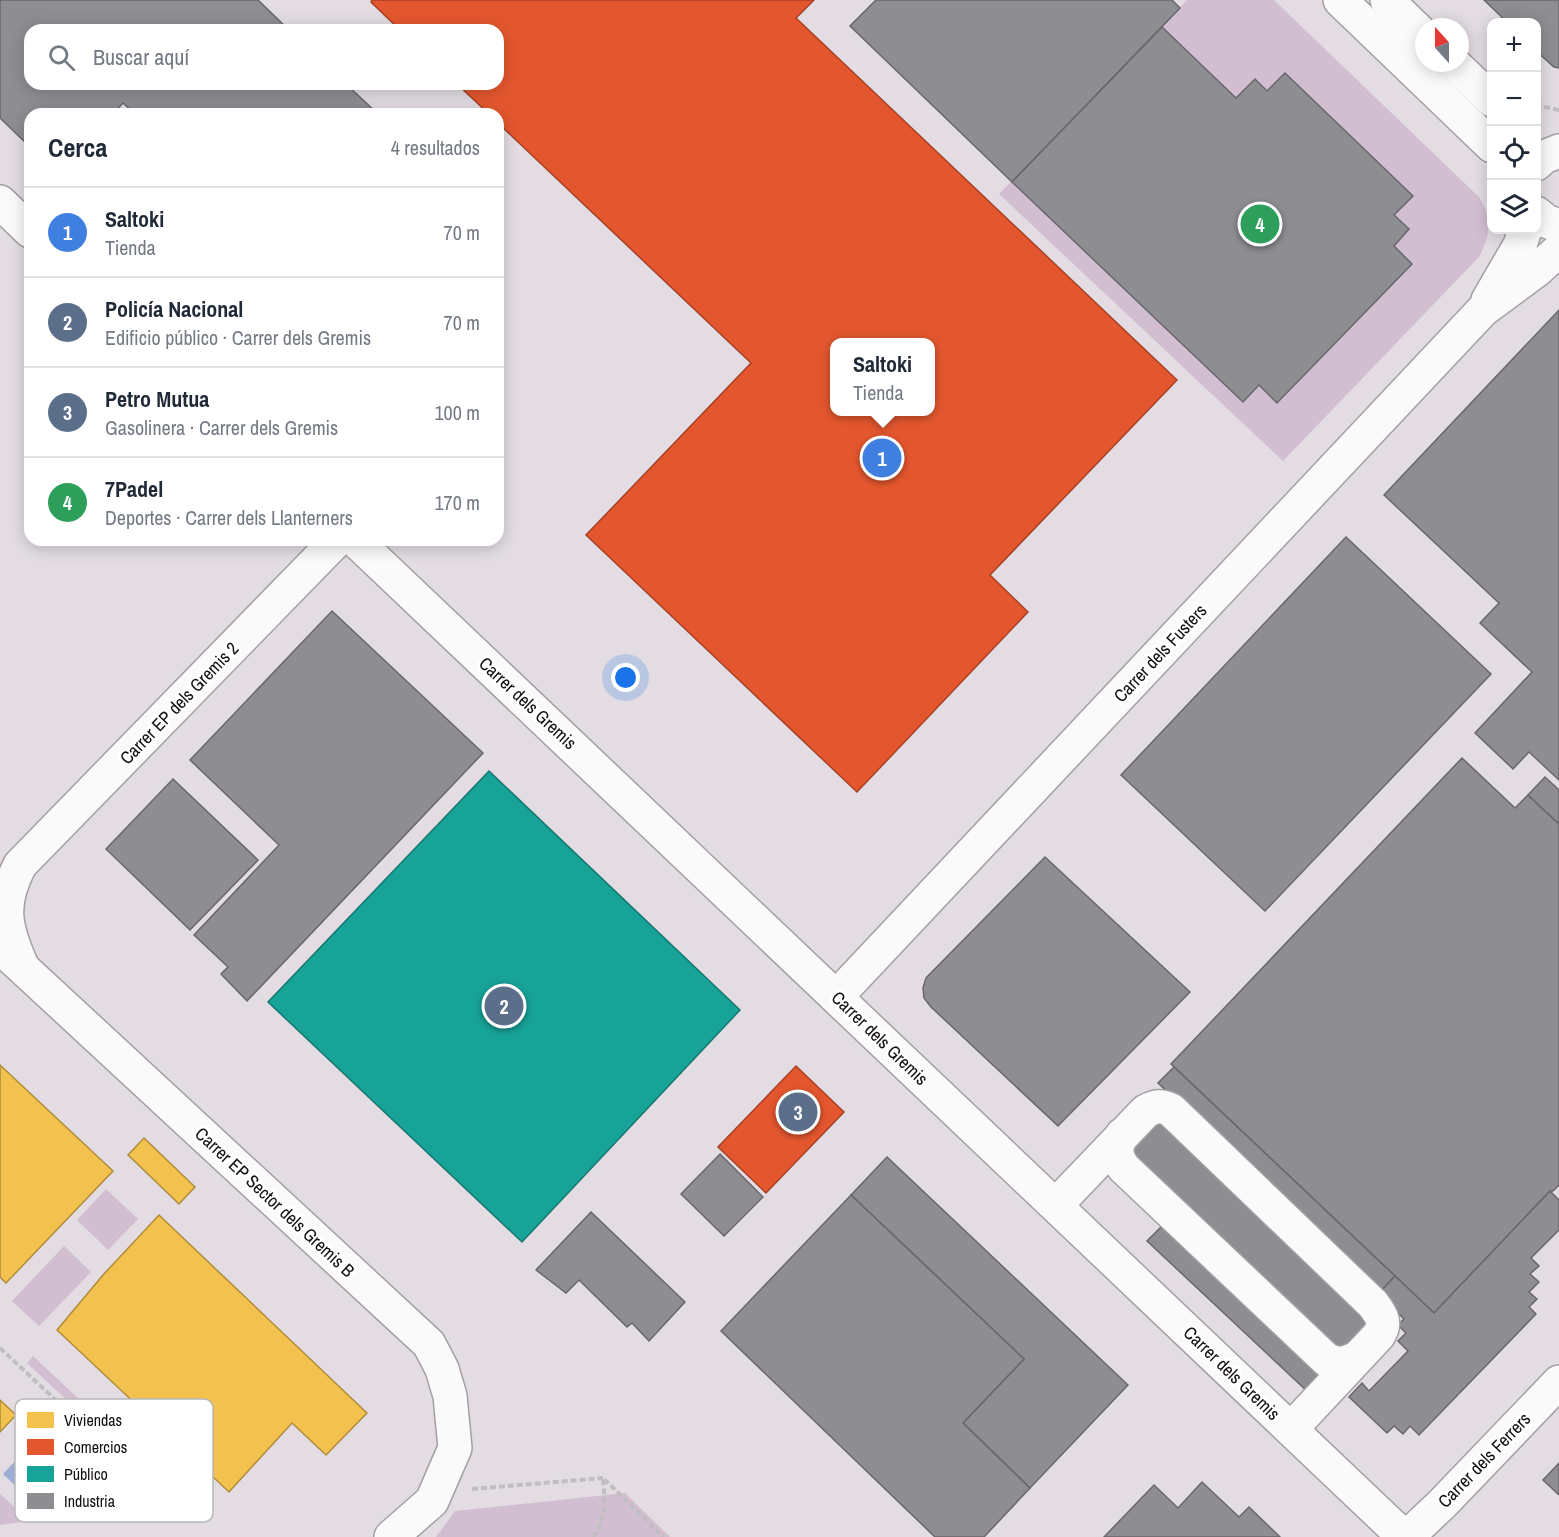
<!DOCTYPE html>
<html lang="es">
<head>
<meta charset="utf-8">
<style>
  :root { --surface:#fff; --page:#f2f2f3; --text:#1f2937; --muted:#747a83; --line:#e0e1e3; --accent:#ea580c }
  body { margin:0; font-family:"Archivo Narrow",sans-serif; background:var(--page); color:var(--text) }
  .controls { position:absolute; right:18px; top:18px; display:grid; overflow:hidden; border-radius:12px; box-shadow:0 3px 15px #0003 }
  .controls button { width:54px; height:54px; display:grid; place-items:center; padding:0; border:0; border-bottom:2px solid var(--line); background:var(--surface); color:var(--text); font:30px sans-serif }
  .compass { position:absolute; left:1415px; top:18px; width:54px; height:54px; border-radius:50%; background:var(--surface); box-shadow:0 3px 15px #0003; rotate:339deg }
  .you { position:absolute; left:626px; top:678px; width:21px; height:21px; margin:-15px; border:4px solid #fff; border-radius:50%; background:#1a73e8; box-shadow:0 0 0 9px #1a73e833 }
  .badge { display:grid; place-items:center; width:39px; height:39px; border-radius:50%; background:var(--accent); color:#fff; font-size:20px; font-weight:700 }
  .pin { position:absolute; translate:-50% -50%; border:3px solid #fff; box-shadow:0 2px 6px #0006 }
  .popup { position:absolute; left:830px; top:338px; width:105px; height:78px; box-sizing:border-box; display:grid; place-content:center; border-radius:12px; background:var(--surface); filter:drop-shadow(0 2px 4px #0005); font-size:20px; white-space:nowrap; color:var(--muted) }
  .popup b { font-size:22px; color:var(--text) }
  .popup::after { content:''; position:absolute; left:50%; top:100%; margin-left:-12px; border:12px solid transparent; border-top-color:var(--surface) }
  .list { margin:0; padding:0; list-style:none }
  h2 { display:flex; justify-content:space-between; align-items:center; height:78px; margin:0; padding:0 24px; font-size:26px }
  h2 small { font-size:20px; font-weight:400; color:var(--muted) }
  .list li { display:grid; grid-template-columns:39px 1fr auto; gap:18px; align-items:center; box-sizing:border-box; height:90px; padding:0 24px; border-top:2px solid var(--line) }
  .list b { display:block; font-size:22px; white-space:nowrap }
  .list p { margin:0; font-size:20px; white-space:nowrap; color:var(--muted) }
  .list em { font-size:20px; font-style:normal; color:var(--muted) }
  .icon { flex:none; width:33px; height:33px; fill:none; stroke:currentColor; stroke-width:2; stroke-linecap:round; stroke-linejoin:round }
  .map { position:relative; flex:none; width:1559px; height:1537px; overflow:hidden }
  .search { position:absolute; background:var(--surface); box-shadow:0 3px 15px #0003; left:24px; top:24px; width:480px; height:66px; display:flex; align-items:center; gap:15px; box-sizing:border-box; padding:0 21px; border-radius:18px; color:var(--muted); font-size:22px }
  .panel { position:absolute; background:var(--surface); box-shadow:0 3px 15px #0003; left:24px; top:108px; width:480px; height:438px; border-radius:18px }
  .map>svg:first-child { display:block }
  .green { fill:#d2bed1 }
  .water { fill:#9cadd6 }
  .homes { fill:#f2c14e; stroke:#af8c3c; stroke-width:1.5 }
  .shops { fill:#e4572e; stroke:#a64126; stroke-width:1.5; fill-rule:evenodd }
  .public { fill:#17a398; stroke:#167770; stroke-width:1.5 }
  .industry { fill:#8d8d92; stroke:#69676c; stroke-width:1.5 }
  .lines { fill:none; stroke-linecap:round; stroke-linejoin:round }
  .minor-casing { stroke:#a39fa3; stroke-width:36 }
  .path { stroke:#c1bec1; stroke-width:4; stroke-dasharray:6 3; stroke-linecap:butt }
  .minor { stroke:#fbfafb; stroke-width:33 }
  .labels { text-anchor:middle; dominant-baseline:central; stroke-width:6; stroke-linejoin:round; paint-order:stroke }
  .street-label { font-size:18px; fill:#140f13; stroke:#fff }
  .key { fill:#fff; stroke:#b8b7b8; stroke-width:1.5 }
  .key-label { font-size:16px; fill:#140f13 }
</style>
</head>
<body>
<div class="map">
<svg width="1559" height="1537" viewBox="0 0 1559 1537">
  <rect width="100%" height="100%" fill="#e3dde3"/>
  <g class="green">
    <path d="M1187,0H1274L1479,197C1492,218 1491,235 1479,257L1283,461L999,194Z"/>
    <polygon points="106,1189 138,1219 108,1250 77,1220"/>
    <polygon points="64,1246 91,1272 39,1326 12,1301"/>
    <polygon points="33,1356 177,1491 171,1497 27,1363"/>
    <polygon points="97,1462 109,1473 83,1501 71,1490"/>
    <polygon points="625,1493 670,1537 436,1537 455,1511"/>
    <polygon points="0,1494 30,1521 0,1525"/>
  </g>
  <polygon class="water" points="50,1424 85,1456 37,1506 3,1474"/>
  <g class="homes">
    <polygon points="0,1065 113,1171 6,1283 0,1277"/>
    <polygon points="144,1138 195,1187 179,1204 128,1155"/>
    <polygon points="159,1215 367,1413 326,1455 292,1423 229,1492 57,1330 103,1275"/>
    <polygon points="0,1400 16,1415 0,1432"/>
    <polygon points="124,1474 160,1509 85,1516"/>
  </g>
  <g class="shops">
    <path d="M372,0H814L796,18L1177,380L990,575L1028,612L857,792L586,535L751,363L498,123V114H489L457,84H498V30H400L371,2ZM834,342H930V412H834Z"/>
    <polygon points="796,1066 844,1112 766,1193 718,1147"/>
  </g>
  <polygon class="public" points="489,771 740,1010 522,1242 268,1002"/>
  <g class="industry">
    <polygon points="0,0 258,0 289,30 30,30 30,84 346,84 378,114 135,114 123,103 113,114 30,114 30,147 0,118"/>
    <polygon points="876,0 1172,0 1180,8 1012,182 850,26"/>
    <polygon points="1484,0 1559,0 1559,68 1554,67 1536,51 1536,22 1507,22"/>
    <polygon points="1162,27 1236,98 1255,79 1267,91 1285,73 1413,196 1394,215 1409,229 1394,246 1412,264 1277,403 1259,385 1243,402 1012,182"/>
    <polygon points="1559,310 1559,780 1529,752 1513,769 1475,733 1532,672 1480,623 1499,603 1384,495"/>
    <polygon points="1346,537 1491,674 1265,911 1121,775"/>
    <polygon points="332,611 483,753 247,1001 221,974 228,967 194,935 279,845 190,760"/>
    <polygon points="1462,758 1515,808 1528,795 1559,824 1559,1185 1553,1191 1550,1191 1434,1313 1171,1064"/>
    <polygon points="1545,777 1559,790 1559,824 1528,795"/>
    <polygon points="173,779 258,860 190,930 106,849"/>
    <polygon points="1045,857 1190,992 1058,1126 931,1007 924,998 923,988 926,978"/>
    <polygon points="1174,1067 1395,1276 1379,1293 1158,1083"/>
    <polygon points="1158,1120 1370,1323 1341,1353 1128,1150"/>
    <polygon points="720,1154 763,1197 724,1236 681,1194"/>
    <polygon points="887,1157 1128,1385 1030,1488 963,1423 1024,1359 851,1195"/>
    <polygon points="1550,1191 1559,1200 1559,1230 1531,1258 1539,1266 1530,1274 1539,1282 1529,1292 1537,1299 1529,1307 1536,1314 1419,1435 1410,1426 1403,1434 1394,1426 1387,1433 1349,1397 1362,1383 1369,1391 1408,1351 1398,1341 1406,1333 1398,1325 1404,1319 1379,1293 1395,1276 1434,1313"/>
    <polygon points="851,1195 1024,1359 963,1423 1030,1488 984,1537 935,1537 721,1331"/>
    <polygon points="591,1212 685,1302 649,1341 632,1323 627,1327 579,1280 566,1293 536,1270"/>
    <polygon points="1165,1223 1325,1375 1309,1393 1147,1241"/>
    <polygon points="1559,1463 1559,1495 1543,1480"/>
    <polygon points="1202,1482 1239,1517 1249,1507 1280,1537 1104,1537 1154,1485 1178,1508"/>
  </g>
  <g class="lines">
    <g class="minor-casing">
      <g id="minor">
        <polyline points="1340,0 1492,146"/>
        <polyline points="1387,0 1424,36"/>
        <polyline points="1453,63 1492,100"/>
        <polyline points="1536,164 1544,157 1559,151"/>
        <polyline points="0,202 30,231"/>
        <polyline points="1536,213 1546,221 1559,226"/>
        <polyline points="1488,300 1520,245 1525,230"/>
        <polyline points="355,540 1404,1537"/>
        <polyline points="0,947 429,1344 442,1369 450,1396 455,1448 432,1501 391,1537"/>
        <path d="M22,966C4,926 0,904 20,865L337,540"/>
        <polyline points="837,996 1483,310 1537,270 1559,250"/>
        <path d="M1122,1135C1115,1148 1115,1156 1124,1168L1328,1361L1342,1364L1357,1358"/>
        <path d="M1056,1205L1146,1111C1156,1106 1161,1105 1171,1110L1373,1304C1382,1316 1387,1323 1378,1336L1291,1429"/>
        <polyline points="1407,1537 1442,1504 1559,1382"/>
      </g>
    </g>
    <g class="path">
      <polyline points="1536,103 1545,107 1559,110"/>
      <polyline points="0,1348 166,1503"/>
      <polyline points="472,1489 603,1478"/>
      <path d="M593,1537C606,1519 605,1500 603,1478L663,1537"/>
    </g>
    <use href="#minor" class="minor"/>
  </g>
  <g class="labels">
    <g class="street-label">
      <text transform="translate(1160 653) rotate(-47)">Carrer dels Fusters</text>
      <text transform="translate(179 703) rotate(-46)">Carrer EP dels Gremis 2</text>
      <text transform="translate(528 703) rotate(43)">Carrer dels Gremis</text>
      <text transform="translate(880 1038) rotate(44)">Carrer dels Gremis</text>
      <text transform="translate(275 1202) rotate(43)">Carrer EP Sector dels Gremis B</text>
      <text transform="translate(1232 1373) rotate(44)">Carrer dels Gremis</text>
      <text transform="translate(1484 1460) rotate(-46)">Carrer dels Ferrers</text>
    </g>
  </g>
  <rect x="15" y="1399" width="198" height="123" rx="9" class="key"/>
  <rect x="27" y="1412" width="27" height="16" fill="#f2c14e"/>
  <rect x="27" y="1439" width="27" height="16" fill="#e4572e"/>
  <rect x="27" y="1466" width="27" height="16" fill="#17a398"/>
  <rect x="27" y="1493" width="27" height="16" fill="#8d8d92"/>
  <g class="key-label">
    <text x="64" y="1426">Viviendas</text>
    <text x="64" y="1453">Comercios</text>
    <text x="64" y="1480">Público</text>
    <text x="64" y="1507">Industria</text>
  </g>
</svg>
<div class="controls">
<button>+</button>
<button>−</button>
<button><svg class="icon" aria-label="locate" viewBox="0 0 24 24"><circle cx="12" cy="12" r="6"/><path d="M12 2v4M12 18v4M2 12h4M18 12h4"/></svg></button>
<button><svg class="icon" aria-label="layers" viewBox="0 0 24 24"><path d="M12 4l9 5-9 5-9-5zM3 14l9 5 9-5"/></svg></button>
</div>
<svg class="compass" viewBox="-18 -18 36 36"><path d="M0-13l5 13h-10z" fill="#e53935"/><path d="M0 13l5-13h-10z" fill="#747a83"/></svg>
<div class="you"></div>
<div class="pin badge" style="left:882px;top:458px;background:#3f7fe0">1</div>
<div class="popup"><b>Saltoki</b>Tienda</div>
<div class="pin badge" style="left:504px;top:1006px;background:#5c6f8a">2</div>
<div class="pin badge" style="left:798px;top:1112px;background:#5c6f8a">3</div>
<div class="pin badge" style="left:1260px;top:224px;background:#2e9e5b">4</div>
<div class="search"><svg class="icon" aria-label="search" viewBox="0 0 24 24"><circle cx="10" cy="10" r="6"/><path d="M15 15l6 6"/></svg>Buscar aquí</div>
<section class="panel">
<h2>Cerca<small>4 resultados</small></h2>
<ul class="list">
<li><span class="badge" style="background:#3f7fe0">1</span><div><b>Saltoki</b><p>Tienda</p></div><em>70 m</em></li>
<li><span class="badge" style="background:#5c6f8a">2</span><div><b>Policía Nacional</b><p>Edificio público · Carrer dels Gremis</p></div><em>70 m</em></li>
<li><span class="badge" style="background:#5c6f8a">3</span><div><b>Petro Mutua</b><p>Gasolinera · Carrer dels Gremis</p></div><em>100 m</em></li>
<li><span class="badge" style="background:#2e9e5b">4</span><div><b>7Padel</b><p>Deportes · Carrer dels Llanterners</p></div><em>170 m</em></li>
</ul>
</section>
</div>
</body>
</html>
